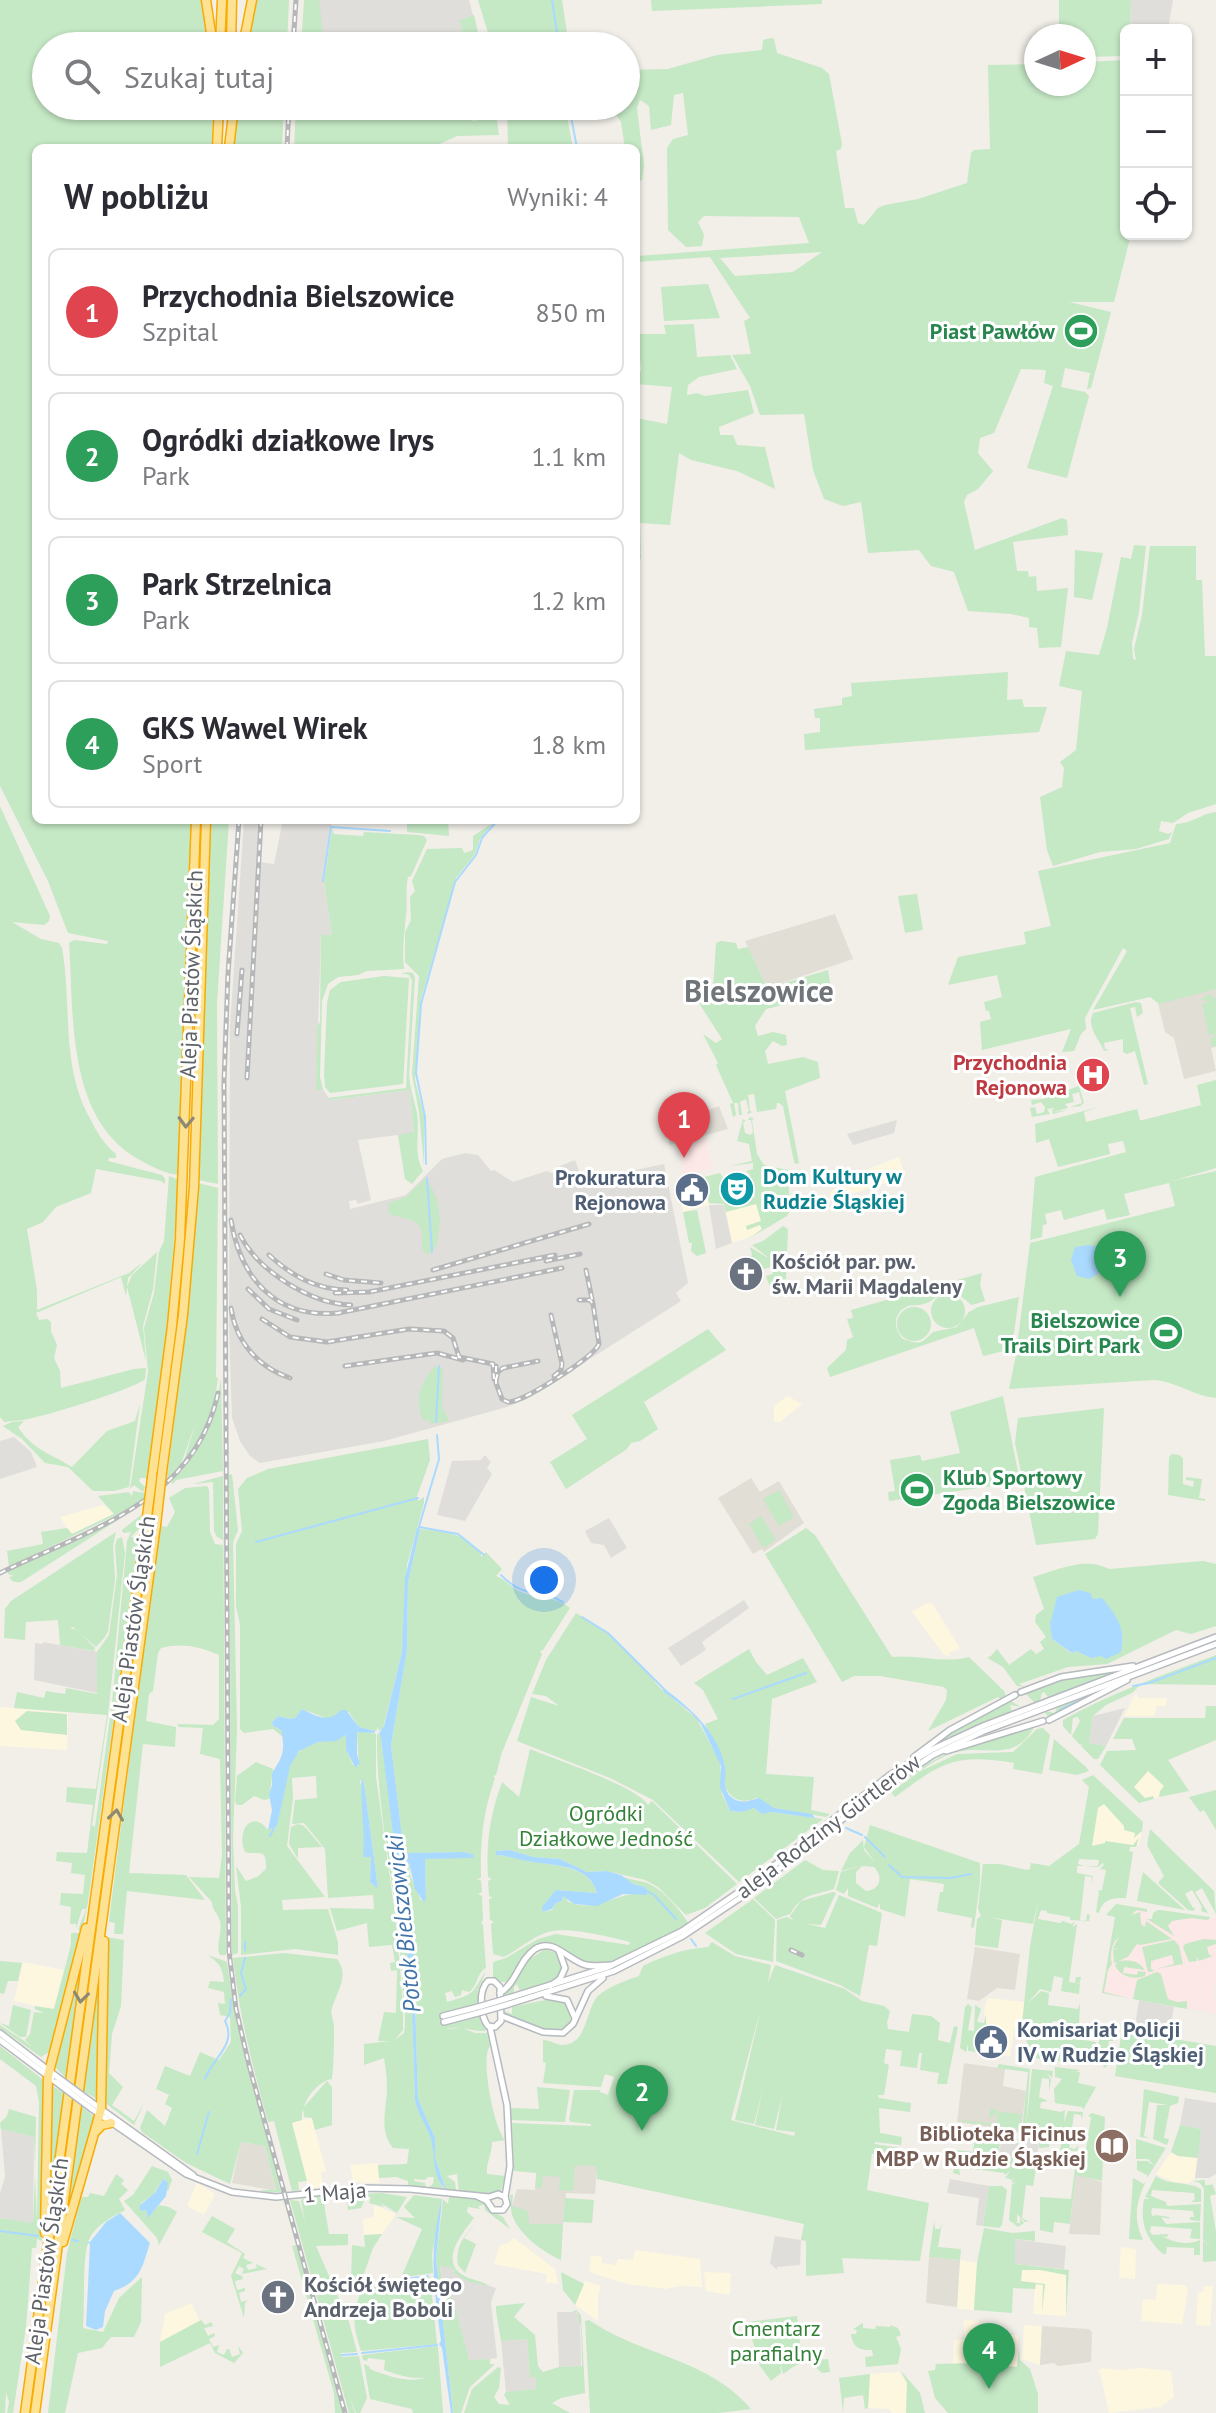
<!DOCTYPE html>
<html lang="pl">
<head>
<meta charset="utf-8">
<style>
  :root { --surface:#fff; --page:#f7f7f7; --text:#2b2b33; --muted:#7c7c81; --line:#e1e1e2; --accent:#db2777 }
  body { margin:0; font-family:"PT Sans",sans-serif; background:var(--page); color:var(--text) }
  .controls { position:absolute; right:24px; top:24px; display:grid; overflow:hidden; border-radius:12px; box-shadow:0 2px 6px #0004 }
  .controls button { width:72px; height:72px; display:grid; place-items:center; padding:0; border:0; border-bottom:2px solid var(--line); background:var(--surface); color:var(--text); font:40px sans-serif }
  .compass { position:absolute; left:1024px; top:24px; width:72px; height:72px; border-radius:50%; background:var(--surface); box-shadow:0 2px 6px #0004; rotate:86deg }
  .you { position:absolute; left:544px; top:1580px; width:28px; height:28px; margin:-20px; border:6px solid #fff; border-radius:50%; background:#1a73e8; box-shadow:0 0 0 12px #1a73e833 }
  .badge { display:grid; place-items:center; width:52px; height:52px; border-radius:50%; background:var(--accent); color:#fff; font-size:26px; font-weight:700 }
  .pin { position:absolute; translate:-50% -66px; filter:drop-shadow(0 2px 4px #0008) }
  .pin::after { content:''; position:absolute; top:42px; width:28px; height:24px; background:inherit; clip-path:polygon(0 0,100% 0,50% 100%) }
  .list { margin:0; padding:0; list-style:none }
  h2 { display:flex; justify-content:space-between; align-items:center; height:104px; margin:0; padding:0 32px; font-size:34px }
  h2 small { font-size:26px; font-weight:400; color:var(--muted) }
  .list li { display:grid; grid-template-columns:52px 1fr auto; gap:24px; align-items:center; box-sizing:border-box; height:128px; margin:0 16px 16px; padding:0 16px; border:2px solid var(--line); border-radius:12px }
  .list b { display:block; font-size:30px; white-space:nowrap }
  .list p { margin:0; font-size:26px; white-space:nowrap; color:var(--muted) }
  .list em { font-size:26px; font-style:normal; color:var(--muted) }
  .icon { flex:none; width:44px; height:44px; fill:none; stroke:currentColor; stroke-width:2; stroke-linecap:round; stroke-linejoin:round }
  .map { position:relative; flex:none; width:1216px; height:2413px; overflow:hidden }
  .search { position:absolute; background:var(--surface); box-shadow:0 2px 6px #0004; left:32px; top:32px; width:608px; height:88px; display:flex; align-items:center; gap:20px; box-sizing:border-box; padding:0 28px; border-radius:44px; color:var(--muted); font-size:30px }
  .panel { position:absolute; background:var(--surface); box-shadow:0 2px 6px #0004; left:32px; top:144px; width:608px; height:680px; border-radius:12px }
  .map>svg:first-child { display:block }
  .commercial { fill:#fef7e0 }
  .industrial { fill:#e0deda }
  .education { fill:#e1ded6 }
  .medical { fill:#fce8e6 }
  .green { fill:#c5e8c5; fill-rule:evenodd }
  .water { fill:#aadaff }
  .lines { fill:none; stroke-linecap:round; stroke-linejoin:round }
  .stream { stroke:#aadaff; stroke-width:2 }
  .secondary-casing { stroke:#b6babf; stroke-width:8 }
  .motorway-casing { stroke:#f9ab00; stroke-width:11 }
  .secondary { stroke:#fff; stroke-width:5 }
  .motorway { stroke:#fde293; stroke-width:8 }
  .rail-casing { stroke:#b6b7b8; stroke-width:5 }
  .rail { stroke:#fff; stroke-width:2; stroke-dasharray:6; stroke-linecap:butt }
  .secondary-bridge-casing { stroke:#b6babf; stroke-width:8; stroke-linecap:butt }
  .motorway-bridge-casing { stroke:#f9ab00; stroke-width:11; stroke-linecap:butt }
  .secondary-bridge { stroke:#fff; stroke-width:5 }
  .motorway-bridge { stroke:#fde293; stroke-width:8 }
  .oneway { stroke:#8e8975 }
  .labels { text-anchor:middle; dominant-baseline:central; stroke-width:6; stroke-linejoin:round; paint-order:stroke }
  .leisure-label { font-size:22px; font-weight:bold; fill:#27864d; stroke:#fff; text-anchor:end }
  .street-label { font-size:22px; fill:#5f6368; stroke:#fff }
  .health-label { font-size:22px; font-weight:bold; fill:#be3a42; stroke:#fff; text-anchor:end }
  .culture-label { font-size:22px; font-weight:bold; fill:#0d838f; stroke:#fff; text-anchor:start }
  .service-label { font-size:22px; font-weight:bold; fill:#4e5e75; stroke:#fff; text-anchor:end }
  .worship-label { font-size:22px; font-weight:bold; fill:#5b616d; stroke:#fff; text-anchor:start }
  .park-label { font-size:22px; fill:#348238; stroke:#fff }
  .education-label { font-size:22px; font-weight:bold; fill:#785e54; stroke:#fff; text-anchor:end }
  .water-label { font-size:24px; font-style:italic; fill:#4174aa; stroke:#fff }
  .district-label { font-size:30px; font-weight:bold; fill:#70757a; stroke:#fff }
</style>
</head>
<body>
<div class="map">
<svg width="1216" height="2413" viewBox="0 0 1216 2413">
  <rect width="100%" height="100%" fill="#f1efe8"/>
  <g class="commercial">
    <polygon points="899,1157 905,1177 829,1201 830,1192 855,1174"/>
    <polygon points="720,1173 707,1194 709,1205 683,1212 678,1185 681,1181"/>
    <polygon points="756,1204 761,1221 746,1226 747,1229 760,1225 762,1229 756,1235 732,1243 726,1212"/>
    <polygon points="787,1396 802,1404 780,1422 774,1422 774,1406"/>
    <polygon points="103,1505 115,1513 71,1534 60,1517"/>
    <polygon points="932,1603 960,1648 949,1653 951,1656 944,1655 912,1612 925,1604"/>
    <polygon points="1136,1693 1139,1698 1167,1698 1166,1706 1156,1706 1155,1716 1124,1716"/>
    <polygon points="0,1707 68,1713 67,1750 0,1746"/>
    <polygon points="1147,1767 1175,1793 1142,1802 1127,1788"/>
    <polygon points="1099,1798 1125,1827 1142,1831 1139,1844 1134,1848 1106,1841 1106,1843 1091,1846"/>
    <polygon points="23,1962 64,1970 53,2010 14,2001"/>
    <polygon points="988,1998 1025,2002 1021,2026 1036,2029 1035,2038 1016,2035 1016,2030 1014,2030 1010,2056 996,2055 1000,2028 986,2023 984,2010"/>
    <polygon points="312,2118 326,2171 321,2172 323,2187 308,2189 292,2122"/>
    <polygon points="1171,2152 1178,2156 1198,2158 1195,2178 1189,2183 1174,2182 1156,2174"/>
    <polygon points="378,2163 379,2183 353,2182 350,2165"/>
    <polygon points="197,2183 215,2194 204,2215 187,2206"/>
    <polygon points="374,2205 396,2214 382,2234 364,2235 363,2219 374,2217"/>
    <polygon points="514,2238 555,2269 558,2284 546,2282 547,2274 494,2264 500,2245 508,2243"/>
    <polygon points="1121,2247 1136,2249 1135,2279 1119,2278"/>
    <polygon points="635,2250 700,2259 702,2287 680,2286 666,2289 627,2284 589,2272 591,2255 602,2257 602,2263 616,2265 618,2259 633,2260"/>
    <polygon points="960,2260 977,2263 974,2310 957,2309"/>
    <polygon points="1015,2264 1069,2270 1066,2316 1033,2314 1035,2284 1013,2282"/>
    <polygon points="704,2272 731,2273 730,2295 706,2291"/>
    <polygon points="585,2281 601,2286 598,2296 598,2321 575,2305"/>
    <polygon points="1157,2284 1185,2285 1188,2290 1182,2324 1141,2321 1143,2299 1156,2300"/>
    <polygon points="1204,2286 1213,2286 1210,2326 1196,2325 1198,2292 1203,2292"/>
    <polygon points="191,2303 200,2321 160,2342 165,2314"/>
    <polygon points="964,2320 979,2321 977,2363 953,2364 954,2340 964,2339"/>
    <polygon points="1024,2325 1042,2326 1040,2365 1022,2359"/>
    <polygon points="1011,2335 1018,2335 1017,2367 995,2365 996,2345 1010,2346"/>
    <polygon points="1103,2368 1120,2370 1142,2368 1171,2371 1174,2397 1161,2407 1109,2413 1100,2372 1097,2371"/>
    <polygon points="899,2372 907,2383 906,2413 891,2413 890,2409 868,2408 870,2374"/>
  </g>
  <g class="industrial">
    <polygon points="308,0 469,0 481,46 304,46"/>
    <polygon points="1131,0 1173,0 1168,30 1130,30"/>
    <polygon points="244,820 263,820 260,862 274,864 283,820 332,820 324,882 332,935 321,936 316,1089 323,1089 330,1100 410,1090 414,1133 358,1140 371,1200 358,1204 356,1200 349,1201 350,1209 406,1195 442,1159 465,1153 478,1155 491,1171 494,1170 513,1182 547,1171 552,1173 556,1172 555,1168 575,1160 583,1181 664,1164 688,1283 676,1293 681,1301 527,1399 507,1407 384,1441 260,1463 250,1456 240,1441 232,1418 229,1327 230,1026"/>
    <polygon points="897,1120 894,1133 853,1145 847,1134"/>
    <polygon points="709,1205 724,1205 732,1243 716,1249"/>
    <polygon points="14,1437 31,1452 37,1467 0,1479 0,1441"/>
    <polygon points="485,1455 491,1462 487,1468 492,1474 465,1521 437,1515 452,1461 481,1460"/>
    <polygon points="609,1518 627,1548 611,1558 604,1545 591,1543 585,1531"/>
    <polygon points="744,1600 749,1608 702,1642 706,1650 681,1666 668,1648"/>
    <polygon points="43,1642 98,1652 97,1693 34,1680 35,1643 43,1644"/>
    <polygon points="1125,1708 1106,1746 1089,1743 1093,1716"/>
    <polygon points="1139,2000 1174,2007 1169,2033 1135,2026"/>
    <polygon points="1185,2098 1216,2103 1216,2174 1209,2178 1195,2178 1201,2129 1180,2125"/>
    <polygon points="1,2129 34,2137 33,2223 0,2218 0,2193 5,2177"/>
    <polygon points="1027,2132 1039,2133 1037,2162 999,2157 1001,2141 1024,2144"/>
    <polygon points="950,2179 989,2186 983,2226 976,2225 979,2198 947,2193"/>
    <polygon points="775,2236 801,2240 800,2265 777,2267 777,2270 770,2263"/>
    <polygon points="1015,2239 1066,2246 1064,2269 1015,2264"/>
    <polygon points="440,2265 453,2268 454,2273 470,2280 496,2288 491,2302 497,2358 469,2361 453,2299 443,2292"/>
    <polygon points="557,2312 576,2312 580,2319 581,2366 559,2367"/>
    <polygon points="527,2339 530,2377 536,2378 537,2389 506,2392 501,2341"/>
  </g>
  <g class="education">
    <polygon points="835,914 853,959 767,988 745,941"/>
    <polygon points="1216,989 1216,1047 1211,1048 1216,1071 1184,1079 1174,1038 1165,1032 1158,1003"/>
    <polygon points="719,1106 728,1129 670,1145 666,1126"/>
    <polygon points="751,1478 760,1492 779,1481 804,1523 764,1552 762,1549 753,1554 718,1498"/>
    <polygon points="975,1947 1020,1954 1015,1990 997,1988 979,2001 967,1999"/>
    <polygon points="964,2063 1005,2069 1003,2086 1026,2091 1021,2132 957,2122"/>
    <polygon points="241,2142 265,2146 276,2191 232,2183"/>
    <polygon points="537,2162 597,2166 595,2194 566,2193 563,2224 529,2224 512,2206 517,2189 535,2190"/>
    <polygon points="1076,2174 1102,2182 1100,2235 1069,2234"/>
    <polygon points="929,2257 960,2260 957,2307 926,2303"/>
    <polygon points="1042,2326 1089,2329 1092,2332 1091,2362 1058,2366 1054,2363 1040,2365"/>
  </g>
  <g class="medical">
    <polygon points="706,1139 712,1169 683,1175 678,1147"/>
    <polygon points="1117,1905 1147,1909 1147,1918 1152,1919 1153,1913 1160,1910 1216,1918 1216,1980 1214,1984 1216,2014 1102,1993"/>
  </g>
  <g class="green">
    <path d="M0,0H204L210,46H46V106H213L212,148H36V820H192L179,1175C166,1174 152,1167 140,1160C66,1120 74,1015 69,943L74,940L107,944L108,941L68,933L48,881L0,786Z"/>
    <polygon points="254,0 289,0 287,46 246,46"/>
    <polygon points="304,0 319,0 323,34 312,35 313,46 301,46"/>
    <polygon points="478,0 562,0 569,46 492,46"/>
    <polygon points="651,0 822,0 822,4 652,11"/>
    <polygon points="1059,0 1131,0 1130,30 1126,30 1126,56 1084,57 1084,36 1059,36"/>
    <polygon points="474,15 481,46 463,46 461,23 458,21"/>
    <path d="M771,38L774,39L777,53L822,68L829,74L842,144L841,149L836,151L845,208H854L858,223L864,225L878,208L885,205L918,199L967,183L971,153L974,150L990,149L988,65L1036,64V84H1084V62L1126,60V234H1131L1114,302H1069L1111,312L1091,388L1087,389L1090,373L1065,368L1061,387L1085,392L1089,396L1067,478L1027,468L1053,386L1044,383L1046,370L1021,369L994,433L980,438L978,453L993,471L978,489L967,495L964,502L975,550L1062,518L1067,520L1068,535L1013,542L1017,571H1028L1029,577L1036,576L1037,591L1068,588L1061,647L1039,648L1037,628L1029,627V618L1011,614L968,611L954,572L931,566L919,550L868,553L861,502L843,506L824,499L813,470L804,414L760,415L750,386L732,355L751,354L744,321L750,318L710,257L636,262V249L637,256L809,243L799,217L704,216L698,222L704,235L702,246L686,247L668,230L667,148L673,139L688,135L683,93L674,95L671,125L651,130L649,106L640,100L637,108L644,166L642,181L636,179V148H625L621,122L610,106H626V70L668,69L717,55L762,50L763,40ZM822,252L793,272L735,276L720,258Z"/>
    <polygon points="235,106 284,106 282,148 233,148"/>
    <polygon points="296,106 468,106 473,121 492,118 491,106 495,106 499,135 457,136 431,148 294,148"/>
    <polygon points="507,106 565,106 573,148 508,148"/>
    <polygon points="708,284 720,318 664,321 661,287"/>
    <polygon points="694,324 697,357 730,355 737,369 699,377 688,385 687,395 697,393 705,396 748,390 754,413 719,427 720,435 733,435 737,445 765,447 775,489 737,471 691,460 679,453 670,525 640,523 641,559 636,559 636,418 667,424 672,387 636,384 636,372 641,371 640,357 636,358 636,334 666,334 664,325"/>
    <polygon points="1134,545 1146,546 1139,612 1132,643 1133,659 1136,660 1134,649 1142,615 1150,546 1196,546 1196,580 1202,580 1205,656 1216,656 1216,804 1188,813 1173,823 1161,821 1159,831 1168,834 1172,832 1169,839 1136,849 1100,852 1053,866 1047,850 1040,797 1062,787 1064,768 1060,762 1076,750 1082,691 1059,686 1066,651 1099,655 1107,628 1121,557 1131,559"/>
    <polygon points="1075,550 1103,553 1092,600 1074,597"/>
    <polygon points="1008,672 1007,700 1022,699 1024,707 1047,707 1039,732 805,750 804,734 820,732 820,718 815,718 814,709 842,705 842,698 852,696 851,683"/>
    <path d="M0,806L50,916L49,921L44,925L12,922L41,939L59,943L62,948C72,1004 61,1060 87,1113C95,1128 102,1143 116,1154V1158H109L108,1161L162,1175L165,1179V1184L161,1181L96,1169L91,1193L56,1207L43,1222L27,1229L37,1290V1310L129,1273L143,1262L128,1278L126,1296L121,1277L36,1313L39,1320L47,1319L51,1322V1331L57,1345L54,1358L60,1371L61,1388L134,1369L146,1368L145,1379C135,1389 39,1418 23,1420C16,1421 10,1421 4,1422L0,1417Z"/>
    <path d="M1216,812V989L1159,1004L1150,997L1093,1010L1127,951L1123,948L1085,1018L1086,1029L1081,1034L1074,1051L1062,1052L1071,1029L982,1050L980,1022L991,1019L989,1011H986L984,1002L1002,997L997,975L948,985L958,957L1026,944L1024,932L1051,926L1038,871L1170,843L1176,824C1194,823 1200,814 1216,812Z"/>
    <polygon points="210,820 229,820 217,1003 218,1184 198,1180"/>
    <polygon points="407,820 448,820 449,836 407,832"/>
    <polygon points="493,823 480,839 475,854 456,878 421,999 415,1080 424,1116 424,1165 419,1112 412,1074 419,976 405,962 405,932 411,920 410,897 415,891 412,881 427,849 462,848 464,853 473,850 473,836"/>
    <path d="M332,829L334,834L363,836L364,832L418,835L424,836L427,840L411,876L408,877C405,890 408,903 406,916C404,934 402,950 404,969L367,971L358,975L338,977L328,984L322,1001L320,1077L323,1089L316,1090L317,1027L320,1022L321,935H332L324,882Z"/>
    <polygon points="917,894 923,930 905,933 898,896"/>
    <path d="M721,941L736,943L738,949L748,947L767,988L828,970L831,989C809,992 790,1005 766,1009L755,1026L758,1036L773,1032L786,1035L787,1045L782,1046L773,1041L765,1051L768,1064L803,1057L818,1062L820,1078L785,1091L799,1163L795,1164L793,1157L783,1106L779,1103H777L776,1109L757,1112L754,1094L748,1095L750,1111L752,1112L748,1114L747,1112L749,1111L746,1099L740,1102L742,1115H739L738,1103H734L736,1115L733,1117L730,1104L733,1103L716,1065L718,1063L703,1034L716,1043L722,1039L697,1000L698,989L713,988L716,943Z"/>
    <path d="M407,972L413,973L415,978L409,1075C410,1088 414,1100 417,1113C420,1133 413,1153 423,1171L412,1184L405,1179L398,1135L414,1132L410,1090L329,1100L328,1098L406,1088L412,980L408,974H401Z"/>
    <polygon points="384,976 409,978 403,1084 330,1093 325,1087 324,1074 327,1003 330,990 341,982"/>
    <polygon points="1212,993 1216,1000 1216,1046 1212,1047 1210,1039 1215,1037 1214,1034 1209,1035 1202,1004 1211,1001 1200,1000 1210,994 1214,1001"/>
    <path d="M1136,1002L1141,1003L1143,1013L1137,1017L1135,1007L1130,1008L1148,1084L1144,1085L1135,1051L1127,1054L1123,1052V1039L1104,1043L1105,1049L1109,1050L1104,1051C1099,1039 1086,1027 1093,1013Z"/>
    <path d="M1216,1080V1168L1172,1181L1216,1171V1398C1194,1396 1177,1382 1155,1380L1009,1389L1016,1355L1030,1243L1175,1206L1169,1183L1124,1194L1130,1215L1107,1220L1104,1209L1064,1220L1061,1210L1045,1214L1047,1224L1043,1225L1042,1237L1030,1240L1035,1177L1126,1152L1123,1141L1108,1144L1110,1154L1058,1167L1049,1139L1036,1143L1035,1124L1099,1107L1084,1112L1086,1122L1137,1109L1140,1120H1143L1201,1105L1197,1085Z"/>
    <polygon points="1079,1086 1084,1103 1080,1106 1085,1106 1070,1107 1082,1103 1079,1092 1072,1094 1074,1102 1065,1104 1068,1108 1053,1112 1068,1110 1053,1114 1052,1110 1055,1108 1047,1109 1050,1114 1032,1117 1030,1108 1035,1107 1037,1114 1044,1112 1045,1107 1041,1102 1032,1105 1031,1100 1043,1099"/>
    <polygon points="750,1117 754,1119 752,1120 757,1154 764,1165 788,1170 790,1211 787,1216 748,1239 762,1229 760,1225 747,1230 746,1226 761,1221 756,1204 726,1212 724,1204 709,1203 707,1195 698,1196 695,1179 720,1173 725,1180 732,1204 755,1197 752,1179 748,1179 750,1175 746,1171 753,1169 753,1163 730,1166 752,1161 749,1144 737,1141 743,1119 746,1121 743,1122 745,1133 750,1135 753,1132 751,1120 748,1120"/>
    <polygon points="169,1176 179,1180 166,1339 147,1478 140,1478 139,1481 145,1487 143,1492 134,1485 130,1489 148,1372 144,1328 154,1293 159,1252 164,1241"/>
    <path d="M425,1178C441,1197 443,1223 436,1247L428,1255L422,1249C424,1220 417,1221 391,1215L388,1212L389,1203L406,1197Z"/>
    <path d="M198,1183L218,1188L216,1377L218,1378C214,1412 202,1439 182,1467L196,1422L181,1464L167,1479L187,1313Z"/>
    <polygon points="697,1210 706,1253 697,1256 691,1251 692,1243 689,1243 683,1212"/>
    <polygon points="783,1226 788,1229 786,1279 778,1280 775,1289 771,1290 766,1276 773,1274 771,1267 760,1270 760,1275 757,1275 753,1260 748,1258 752,1255 750,1247 770,1259 752,1245 763,1241"/>
    <polygon points="157,1252 153,1289 143,1326 146,1361 127,1287 132,1275"/>
    <path d="M982,1273L980,1285L985,1301L972,1305C967,1302 960,1294 952,1292C940,1290 935,1301 924,1304C918,1306 911,1304 906,1307C892,1314 894,1330 903,1339C920,1345 921,1344 933,1332L957,1327L969,1312L978,1307L1019,1297L1012,1347L1008,1350L983,1356L974,1328L830,1377L827,1368L846,1350L847,1340L853,1337L847,1319L853,1318L851,1310Z"/>
    <circle cx="948" cy="1311" r="17"/>
    <circle cx="914" cy="1324" r="17"/>
    <polygon points="708,1329 726,1350 644,1402 658,1429 640,1441 631,1443 627,1449 566,1489 550,1462 587,1439 572,1415"/>
    <path d="M435,1366L443,1369L442,1406L449,1421L431,1424L430,1420L424,1421C413,1401 421,1382 435,1366Z"/>
    <path d="M221,1378L223,1471L176,1480L173,1484L171,1482C199,1453 216,1419 221,1378Z"/>
    <polygon points="1003,1396 1020,1482 889,1501 888,1492 895,1491 890,1460 920,1455 922,1461 960,1453 950,1412"/>
    <path d="M140,1404L129,1487L114,1491H93L68,1467L45,1463L22,1439L3,1426L12,1422L24,1421L18,1427C32,1449 51,1454 72,1467L107,1431L135,1421Z"/>
    <polygon points="1104,1408 1098,1534 1095,1539 1036,1545 1015,1443 1018,1418"/>
    <polygon points="428,1439 430,1460 417,1496 418,1501 424,1497 424,1503 407,1565 402,1652 383,1728 379,1731 378,1727 376,1731 359,1727 349,1712 328,1719 302,1709 296,1717 291,1719 278,1716 272,1722 273,1726 281,1730 283,1737 273,1729 244,1733 240,1729 240,1624 236,1606 236,1544 242,1531 238,1489 247,1478 268,1469"/>
    <polygon points="1172,1454 1179,1455 1183,1458 1183,1484 1193,1487 1194,1481 1186,1480 1186,1477 1202,1479 1199,1498 1205,1499 1205,1501 1168,1495 1169,1457"/>
    <polygon points="232,1474 238,1530 233,1542 237,1729 233,1840 235,1890 238,1907 238,1953 232,1955 229,1475"/>
    <path d="M223,1476L226,1955H220C215,1944 223,1933 220,1921C217,1911 212,1911 212,1902L189,1877L219,1878L222,1856L220,1759L200,1754L203,1728L179,1727L177,1724L213,1725L219,1719V1655C198,1646 183,1643 161,1648L158,1653L153,1691L149,1694L146,1721L176,1727L175,1747L143,1744L129,1873L186,1875L205,1900L127,1891L123,1934H114L115,1923L109,1922L107,1936L159,1528L160,1526L167,1527L175,1512L169,1498L185,1488L207,1486L209,1490L210,1532L215,1544L223,1545V1540L217,1537L214,1531L213,1482L193,1484Z"/>
    <polygon points="779,1490 794,1517 779,1526 763,1499"/>
    <polygon points="133,1491 145,1493 143,1502 9,1567 7,1551 43,1544 41,1532 67,1528 72,1534 114,1514 98,1496 129,1492 132,1496"/>
    <path d="M143,1504L21,1582C16,1583 12,1582 9,1577L14,1576L8,1574V1570Z"/>
    <polygon points="141,1515 140,1528 131,1537 139,1539 88,1902 82,1931 78,1930 86,1909 82,1909 76,1929 76,1924 70,1924 71,1907 60,1905 61,1893 83,1894 85,1875 71,1873 72,1863 56,1861 57,1852 87,1853 93,1805 66,1802 67,1787 96,1789 107,1715 14,1708 17,1692 44,1698 46,1691 65,1694 66,1688 97,1694 97,1652 109,1635 117,1575 115,1546 117,1539 122,1537 125,1553 108,1715 92,1825 95,1827 112,1703 127,1541 131,1532 123,1533 122,1530"/>
    <polygon points="761,1516 776,1540 763,1548 749,1524"/>
    <path d="M806,1528L815,1535L892,1657C917,1654 944,1664 969,1657L1004,1691L1006,1697L1002,1700L998,1697L928,1731L946,1700L947,1690L944,1687L880,1676H854L842,1682L765,1554Z"/>
    <path d="M420,1529C448,1532 460,1532 481,1552V1557L486,1552L502,1569L496,1576C505,1579 510,1587 519,1591C538,1600 552,1594 570,1608L543,1650L540,1651L542,1654L501,1755L496,1775L493,1776L495,1778C483,1812 480,1842 481,1878L477,1879L481,1881L482,1892L478,1894L482,1896L483,1920L481,1923L483,1925L486,1968C477,1972 478,1986 469,1992L462,1990L461,1995L455,1997L452,1991L445,1993L447,2002C478,1993 470,1994 486,1971L478,1990L480,2020L486,2031C471,2032 461,2025 446,2029L462,2028L475,2033H487L490,2046C480,2058 494,2129 505,2140L492,2142C492,2154 486,2163 487,2174L505,2176L501,2191L488,2195L459,2192L457,2174L447,2176L455,2182L456,2190H446L435,2158V2138L418,2099L413,1936L406,1866L409,1863L410,1875L421,1900L426,1899L425,1859L473,1857V1854L463,1852L404,1853L391,1745L407,1650L408,1582Z"/>
    <polygon points="116,1532 113,1545 115,1580 108,1631 105,1637 96,1647 73,1627 70,1628 77,1630 95,1648 94,1651 60,1645 58,1620 26,1622 25,1640 4,1638 5,1609 11,1601"/>
    <path d="M1203,1561L1216,1564V1626L1191,1634L1176,1630L1107,1664L1068,1667L1019,1684L1024,1687L1017,1686L1003,1667L989,1659L988,1656L990,1657L997,1649L1009,1665L1031,1649L1036,1654L1044,1649L1040,1642L1046,1637L1035,1622L1036,1615L1044,1609L1033,1577C1057,1570 1086,1556 1109,1569ZM1079,1590L1093,1599L1123,1640L1091,1658L1076,1651L1071,1653L1052,1639C1049,1616 1058,1599 1079,1590Z"/>
    <polygon points="576,1613 607,1633 641,1665 659,1687 697,1719 720,1762 722,1794 730,1811 742,1812 754,1808 761,1813 771,1812 823,1819 739,1882 653,1800 610,1778 517,1741 531,1697 559,1706 546,1696 532,1694 546,1660"/>
    <path d="M749,1649L756,1662L767,1675L803,1658L817,1682L772,1699L766,1774L814,1777L811,1810L830,1814L826,1817L774,1808L756,1798C742,1804 732,1800 725,1787V1765L705,1724L718,1719L703,1690L694,1683Z"/>
    <path d="M1216,1655V1685L1141,1684L1132,1693L1106,1705L1093,1716L1089,1743L1106,1746L1098,1759H1094L1081,1746L1083,1743L1080,1745L1072,1736L1080,1721L1078,1717L1073,1718L1071,1735L1063,1726V1720C1109,1694 1165,1674 1216,1655Z"/>
    <polygon points="1126,1669 1049,1698 1044,1692 1042,1693 1040,1700 1036,1703 1045,1711 1055,1713 1058,1705 1113,1684 1050,1718 1024,1692 1053,1681"/>
    <polygon points="1009,1700 1021,1707 1010,1705 1012,1711 964,1730 924,1751 949,1732"/>
    <polygon points="1206,1706 1216,1706 1216,1740 1168,1760 1189,1791 1159,1797 1160,1791 1164,1786 1148,1771 1134,1787 1145,1798 1153,1796 1154,1799 1139,1803 1100,1765 1107,1751 1136,1750 1132,1739 1113,1739 1124,1718 1205,1718"/>
    <polygon points="27,1711 67,1714 67,1735 21,1730 15,1721"/>
    <path d="M1035,1726C1013,1765 987,1743 953,1753C932,1759 911,1781 894,1784L941,1756Z"/>
    <path d="M1043,1728L1050,1735L1042,1774L1013,1769L1014,1763C954,1753 941,1763 895,1797L891,1792L919,1772L957,1754L1013,1752L1037,1729Z"/>
    <path d="M360,1731L376,1734V1777L396,1922L403,2006V2030L395,2040L404,2033C407,2015 402,1997 402,1978C398,1896 376,1815 377,1733L381,1736L411,1981L415,2100C419,2114 429,2127 432,2141C435,2160 435,2172 444,2190L437,2189L435,2186L434,2189L427,2188L433,2184L434,2177H428L425,2180L414,2179V2181L425,2183L426,2188L408,2185V2181L396,2177L379,2178L378,2165L407,2164L409,2149L393,2148C379,2130 386,2112 387,2091C387,2080 386,2069 384,2058L364,2065V2044L390,2041H378L384,2012L396,2013L397,1970L391,1971L390,1963L395,1962L392,1945L369,1947L367,1923L337,1931L330,1908L374,1909L373,1895L328,1898L325,1849L304,1823L292,1824L295,1800L317,1798L316,1776L292,1778L293,1798L287,1846L325,1897L282,1900L283,1910L328,1909L338,1942V1955L296,1949L241,1955V1907L236,1866L246,1881L257,1877L266,1869C267,1846 258,1856 245,1852C236,1832 251,1808 268,1830L277,1826C282,1806 284,1766 299,1752C310,1741 333,1740 347,1735L346,1750L353,1765L359,1766L357,1733ZM360,1780L364,1783L378,1889L370,1882L371,1857H365L364,1806Z"/>
    <polygon points="1054,1739 1086,1767 1089,1771 1077,1775 1049,1770"/>
    <path d="M530,1749C554,1759 638,1787 648,1805L652,1801L737,1884L705,1908L686,1915L658,1887L645,1880L607,1871L587,1872L560,1859L533,1857L510,1850L496,1851V1855C510,1856 521,1860 534,1862C558,1866 589,1866 597,1893L556,1890L543,1912L552,1910L556,1903L562,1901L563,1896H567V1901C597,1916 619,1888 648,1895L645,1887L633,1884L621,1876C630,1880 638,1880 647,1883C663,1889 681,1911 689,1924C662,1938 628,1962 597,1964C574,1965 550,1927 529,1951C521,1960 516,1972 508,1982H498L493,1977V1962L506,1958L538,1939L556,1934L629,1945L630,1942C610,1937 567,1926 548,1932C532,1937 519,1949 504,1957L493,1954L491,1924L494,1922L490,1920L489,1899L493,1898L489,1896L488,1881L492,1879L488,1877C486,1842 490,1815 502,1782L519,1797Z"/>
    <polygon points="256,1762 273,1769 269,1799 264,1800 254,1796 242,1805 237,1805 235,1801 237,1776"/>
    <path d="M1093,1775L1143,1822L1142,1831L1134,1838L1135,1833L1124,1830V1826L1104,1804L1098,1808L1092,1846L1105,1843V1841L1133,1845L1139,1838L1136,1847H1130L1129,1851L1133,1852L1126,1898C1113,1898 1103,1898 1099,1913L1096,1912L1099,1892L1097,1891L1102,1890L1106,1870L1100,1869L1104,1865L1103,1863L1098,1867L1085,1866H1098L1099,1860L1079,1859L1078,1864L1084,1866H1077V1873L1093,1876L1092,1884V1877L1085,1876L1080,1920L1086,1922L1087,1914L1090,1915L1089,1921L1070,1920V1917L1047,1913V1911L1041,1910L1038,1919L1060,1923L1063,1921L1071,1924L1075,1922L1072,1927L1077,1924L1069,1982L1075,1983L1076,1977H1081L1080,1982L1076,1984L1080,1983L1079,1994L1061,1991L1063,1978L1054,1976L1051,1992L1040,1989L1027,2004L1041,1991L1049,1993L1048,2005L1078,2009L1080,2003L1079,2025L1054,2021L1049,2024V2026H1053L1052,2040L1053,2035L1096,2042L1095,2050L1087,2065L1034,2058L1025,2037L1035,2039L1036,2029L1022,2026V2024L1030,1946L1039,1896L1033,1924L988,1917L1002,1920L998,1948L975,1945V1942L977,1919L981,1916L978,1909L983,1864H1000L1027,1870L1030,1869L1031,1863L1049,1866L1079,1844L1089,1787L1082,1780Z"/>
    <polygon points="1216,1790 1216,1830 1204,1810 1200,1812 1189,1797"/>
    <polygon points="298,1824 304,1826 322,1847 298,1848 298,1859 289,1844 291,1827"/>
    <path d="M870,1825L980,1863V1882L974,1927L971,1928L972,1918L937,1911L940,1892H943L944,1884L910,1879L905,1917L880,1909V1903L877,1908L848,1896V1888L844,1894L836,1890L841,1872L863,1865L841,1871L850,1853L863,1840L864,1850L875,1863L864,1847ZM862,1866L874,1867C884,1877 880,1890 866,1891L856,1883V1872Z"/>
    <polygon points="1150,1829 1214,1891 1216,1914 1202,1888 1195,1892 1208,1913 1201,1911 1202,1907 1192,1890 1185,1894 1193,1908 1195,1907 1194,1911 1188,1910 1158,1883 1164,1876 1147,1845"/>
    <path d="M805,1860L823,1870L839,1871L834,1889C812,1896 803,1893 790,1914L776,1919L754,1898Z"/>
    <polygon points="1143,1872 1185,1910 1137,1901"/>
    <polygon points="833,1892 836,1893 821,1925 807,1924 825,1928 839,1895 882,1913 877,1946 869,1945 860,1996 840,1985 776,1961 777,1920 787,1917 793,1920 790,1916 801,1901"/>
    <polygon points="753,1899 775,1920 773,1962 736,1954 705,1933"/>
    <path d="M1116,1904L1147,1909V1912L1137,1910L1131,1915L1140,1912L1141,1924L1145,1927L1146,1921L1172,1939L1140,1945L1137,1944L1128,1957L1118,1961C1127,1960 1138,1959 1145,1970L1124,1967L1123,1973L1137,1975L1138,1971L1146,1972L1145,1976C1132,1980 1122,1977 1115,1966L1117,1962L1114,1963L1113,1950L1118,1948H1117L1113,1949V1948L1119,1937C1111,1943 1110,1954 1112,1964L1108,1970L1104,1992L1132,1999L1102,1993L1115,1917L1106,1915Z"/>
    <polygon points="1158,1910 1160,1910 1210,1917 1208,1920 1191,1918 1172,1921 1168,1926 1174,1936 1147,1919 1152,1919 1153,1913"/>
    <polygon points="71,1933 82,1933 49,2052 41,2057 0,2028 0,2025 32,2046 25,2040 30,2034 34,2012 44,2013 35,2009 35,2006 54,2009 71,1945"/>
    <polygon points="107,1937 124,1940 121,2006 112,2034 109,2073 123,2087 112,2105 134,2121 144,2103 134,2125 104,2102"/>
    <polygon points="1204,1939 1216,1940 1216,1944 1207,1947 1209,1955 1213,1956 1199,1961 1196,1956 1197,1961 1189,1962 1183,1947 1185,1944"/>
    <polygon points="1174,1940 1179,1946 1183,1964 1156,1969 1174,1964 1172,1955 1151,1961 1151,1969 1155,1971 1148,1972 1142,1947"/>
    <path d="M712,1942L735,1956L771,1965L768,1983L775,1965L845,1989L862,2001L884,2006L890,2011L887,2023L888,2029L909,2032L912,2014L931,2016L940,2023L938,2040L950,2043L954,2026L958,2027L947,2084H937L939,2073L920,2070L922,2053H919L917,2068L900,2066L902,2051L886,2049L884,2063L889,2065L884,2095H878L879,2098L911,2103L910,2112L879,2108L880,2133L902,2137L901,2145L875,2142V2144L899,2148L898,2158L872,2154L867,2190L929,2203L920,2261L842,2258L844,2273L806,2276V2241L801,2240L804,2224L597,2179L596,2166L575,2165L573,2191L559,2190L561,2167L559,2177L543,2176L542,2188L535,2187L537,2173L514,2171L512,2123L591,2126V2124L571,2122L569,2120L574,2090H600V2092L608,2095L614,2077L605,2074L601,2087L543,2083L546,2063L543,2062V2040C550,2040 555,2044 561,2045C588,2046 585,2009 598,1996C607,1987 627,1980 639,1976L643,1966C665,1955 684,1949 708,1947ZM761,2008L735,2120L754,2124L763,2088L755,2125L774,2129L783,2093L776,2130L795,2132L794,2136L731,2120Z"/>
    <path d="M545,1949L559,1954C560,1959 563,1963 563,1968C561,1984 532,1988 520,1991L517,1984L514,1987V1993L502,1996L527,1961Z"/>
    <path d="M284,1953L337,1959C350,1976 337,1991 332,2008C330,2015 334,2021 334,2027C334,2043 334,2061 332,2079C316,2081 300,2105 302,2120L292,2123L307,2181L298,2182L299,2190L292,2191L274,2121L268,2122C253,2068 239,2015 233,1958Z"/>
    <polygon points="83,1955 82,1964 66,2078 52,2064"/>
    <path d="M208,1955L227,1962L235,2016L281,2192L266,2193L261,2190H276L265,2146L241,2142L230,2184L186,2163L142,2132L140,2128L147,2110L165,2126L172,2108L165,2104L169,2095L156,2089L165,2066L190,2076L200,2052L219,2060L231,2042L230,2017L220,2015L218,2003L225,2004L224,1992L208,1988L210,1981L224,1982C223,1968 219,1963 208,1955Z"/>
    <polygon points="0,1961 22,1963 18,1981 8,1981 4,1994 0,1993"/>
    <polygon points="100,1964 99,2100 83,2091"/>
    <polygon points="1157,1972 1161,1974 1168,1999 1177,2002 1187,2001 1187,2009 1133,1999 1137,1980"/>
    <path d="M550,1999L567,2003C572,2015 574,2024 561,2030C543,2031 517,2026 503,2014L502,2010L512,2014V2007Z"/>
    <polygon points="968,2004 972,2007 968,2030 974,2031 975,2005 981,2009 977,2022 984,2023 986,2015 986,2024 1000,2028 1000,2031 984,2029 982,2044 995,2049 994,2054 968,2051 968,2044 966,2052 960,2048 965,2007"/>
    <polygon points="13,2005 31,2010 26,2037 20,2037 0,2023 9,2026"/>
    <polygon points="1101,2026 1111,2027 1114,2032 1113,2041 1109,2041 1108,2044 1113,2045 1110,2063 1104,2068 1098,2049"/>
    <polygon points="1122,2030 1216,2046 1216,2093 1115,2076"/>
    <polygon points="0,2046 46,2082 42,2241 37,2239 36,2248 32,2248 26,2327 13,2413 7,2413 9,2402 6,2392 5,2413 0,2413 0,2218 33,2223 35,2175 37,2223 39,2102 36,2086 0,2059"/>
    <polygon points="999,2064 1030,2069 1026,2130 1032,2069 1053,2071 1052,2078 1047,2073 1051,2080 1049,2092 1049,2079 1042,2078 1039,2097 1048,2101 1041,2102 1040,2108 1061,2112 1065,2110 1064,2122 1068,2111 1083,2112 1082,2120 1081,2115 1074,2114 1069,2148 1075,2149 1079,2145 1077,2151 1060,2150 1062,2141 1064,2142 1062,2137 1060,2140 1050,2139 1049,2147 1039,2148 1038,2133 1025,2131 1013,2133 1013,2131 1022,2131 1028,2072 997,2068"/>
    <polygon points="1055,2067 1080,2070 1076,2072 1080,2072 1078,2083 1096,2087 1083,2110 1082,2107 1055,2103 1054,2089 1062,2079 1055,2077"/>
    <polygon points="327,2081 332,2087 332,2125 315,2130 312,2118 304,2117 303,2108"/>
    <polygon points="49,2084 64,2093 49,2211"/>
    <polygon points="537,2087 570,2090 565,2122 511,2120 511,2108 539,2109"/>
    <polygon points="1144,2089 1179,2097 1178,2103 1170,2106 1164,2138 1169,2139 1167,2145 1153,2139 1157,2105 1168,2105 1149,2102 1144,2136 1150,2138 1140,2137"/>
    <polygon points="81,2106 97,2119 65,2226"/>
    <polygon points="991,2107 998,2112 1021,2114 1020,2129 962,2122 962,2120 996,2124 998,2112 989,2119"/>
    <polygon points="9,2109 36,2117 35,2167 34,2137 1,2129 0,2123 7,2116"/>
    <polygon points="1092,2113 1105,2117 1102,2181 1076,2175 1070,2224 1054,2222 1053,2233 1040,2230 1040,2197 1071,2199 1075,2168 1079,2168 1078,2157 1085,2158 1082,2156 1083,2150 1086,2149 1091,2117 1088,2116"/>
    <polygon points="1180,2125 1201,2129 1198,2158 1178,2156 1171,2152"/>
    <polygon points="960,2130 982,2133 976,2135 976,2141 996,2144 996,2146 999,2137 1026,2141 1000,2139 999,2155 995,2155 1018,2159 1016,2163 1019,2160 1037,2162 1038,2158 1033,2186 1026,2185 1022,2218 1029,2222 1025,2222 1017,2214 1017,2223 1020,2223 1020,2218 1024,2223 1018,2227 1009,2220 1012,2184 1019,2182 1012,2183 1015,2176 1011,2182 1011,2179 1005,2178 1011,2170 1005,2175 1004,2173 982,2170 982,2160 980,2170 959,2167 960,2175 953,2173 957,2150 973,2152 975,2134 959,2134"/>
    <polygon points="1136,2139 1166,2148 1167,2146 1147,2178 1147,2175 1137,2170 1137,2161 1147,2161 1155,2166 1148,2159 1136,2159"/>
    <polygon points="152,2166 168,2172 172,2180 168,2191 166,2190 167,2181 163,2179 153,2195 141,2203 140,2211 146,2209 148,2217 159,2205 169,2207 177,2212 159,2245 157,2238 124,2201 133,2195"/>
    <path d="M116,2174L124,2180L121,2184L128,2190L119,2199L125,2210C113,2216 92,2227 88,2243C82,2262 85,2306 83,2328L103,2332L119,2298L142,2277L141,2322L134,2337H111L102,2348L78,2353L65,2413H48L67,2253L80,2202L82,2197H88L90,2193L104,2196Z"/>
    <path d="M1156,2176C1170,2186 1188,2181 1201,2189V2202H1191L1195,2199L1194,2193L1152,2190L1151,2196L1166,2202L1167,2206L1201,2204L1200,2221L1190,2220V2217H1194L1193,2211L1152,2208L1151,2214L1154,2217L1155,2215L1169,2217V2219L1161,2217L1166,2224L1200,2222V2239L1190,2238L1192,2229L1151,2226L1150,2232L1153,2235L1168,2234L1167,2237L1162,2236C1172,2242 1188,2246 1200,2240V2255H1194V2248L1167,2247L1166,2254H1163C1145,2238 1140,2221 1144,2199H1150L1145,2197Z"/>
    <path d="M1133,2178L1144,2184L1146,2181C1136,2202 1133,2218 1143,2240L1129,2239Z"/>
    <polygon points="1205,2180 1205,2185 1211,2185 1212,2183 1216,2194 1210,2196 1216,2232 1216,2261 1203,2262 1203,2240 1214,2252 1203,2239 1204,2189 1200,2183 1193,2181"/>
    <polygon points="989,2186 1002,2186 1007,2190 1002,2225 999,2228 983,2226"/>
    <polygon points="343,2192 323,2197 329,2234 348,2234 348,2245 316,2246 349,2322 357,2352 341,2353 342,2357 359,2356 367,2398 360,2413 356,2413 348,2394 355,2413 349,2413 290,2200 299,2201 305,2221 301,2201 303,2197"/>
    <polygon points="381,2193 407,2197 397,2213 379,2202 385,2207 369,2203 371,2198 366,2196 361,2208 348,2210 346,2195"/>
    <path d="M414,2195L442,2199L432,2254L433,2273L405,2277L404,2280L430,2277L437,2344L361,2351C351,2321 353,2312 364,2283L394,2294L422,2229L396,2217L415,2218L404,2207Z"/>
    <path d="M510,2195H513L512,2206L528,2211L529,2224H563L561,2260C542,2252 513,2230 511,2209C510,2204 511,2200 510,2195Z"/>
    <path d="M449,2197L476,2198L485,2202L492,2211L503,2217L510,2229L485,2210L484,2205L478,2206L480,2209L468,2207L467,2212L474,2218C464,2231 440,2259 461,2274C470,2280 483,2281 489,2286L467,2281L454,2273L453,2268L440,2266L443,2292L453,2299L469,2360L490,2359V2364H495L470,2387L461,2413H453L436,2259L443,2199L448,2204Z"/>
    <polygon points="565,2198 594,2200 592,2223 563,2222"/>
    <polygon points="212,2216 235,2229 227,2242 245,2254 243,2258 253,2263 246,2265 248,2270 257,2268 256,2264 267,2269 242,2274 244,2269 239,2266 235,2273 242,2276 243,2279 235,2281 237,2290 245,2288 245,2291 239,2293 241,2302 248,2300 245,2303 244,2318 231,2276 242,2253 202,2232"/>
    <polygon points="934,2221 935,2229 940,2229 942,2222 938,2247 961,2249 960,2260 929,2257"/>
    <path d="M475,2223L464,2238L476,2244L465,2273L458,2265C455,2246 464,2237 475,2223Z"/>
    <polygon points="984,2228 1012,2233 1035,2231 1035,2241 1015,2239 1015,2264 1069,2270 1066,2316 1066,2275 1040,2270 1022,2270 1021,2281 1045,2284 1042,2314 1043,2285 1036,2284 1035,2289 1013,2288 1012,2313 974,2310 977,2263"/>
    <polygon points="382,2234 373,2248 362,2279 351,2284 352,2245 365,2247 364,2235"/>
    <polygon points="296,2245 340,2404 343,2413 335,2413 334,2393 292,2246"/>
    <polygon points="561,2272 584,2284 575,2305 563,2290"/>
    <polygon points="525,2303 514,2317 535,2335 538,2366 543,2372 559,2367 582,2366 581,2327 577,2312 572,2312 576,2310 581,2315 585,2393 561,2398 552,2403 570,2413 464,2413 472,2389 498,2367 501,2368 499,2388 494,2397 499,2404 510,2405 504,2395 506,2392 536,2389 536,2378 530,2377 527,2339 501,2341 496,2311 496,2306"/>
    <path d="M797,2316L802,2361L828,2359L830,2372L822,2373C804,2356 798,2364 783,2374L780,2363L781,2373L771,2381L760,2366L747,2322Z"/>
    <polygon points="201,2320 205,2325 211,2322 213,2326 204,2328 208,2336 214,2333 215,2336 209,2339 213,2347 219,2345 217,2352 224,2355 227,2349 229,2349 232,2357 240,2354 238,2346 243,2353 234,2363 215,2353 210,2343 160,2367 160,2342"/>
    <path d="M589,2320C641,2356 708,2358 751,2409L718,2413H590L585,2321Z"/>
    <path d="M863,2323V2328L875,2329L876,2326L890,2327V2325L898,2328L901,2335L896,2337L901,2349L898,2364L866,2367L865,2357L873,2356L872,2350C859,2350 853,2348 851,2334H856L857,2330L853,2329Z"/>
    <path d="M438,2346L443,2413H413L412,2409L370,2399L364,2364L369,2366L370,2369C387,2376 410,2384 427,2377C414,2380 398,2375 384,2370L385,2360L368,2358L367,2361L363,2360L362,2355Z"/>
    <polygon points="1019,2349 1020,2360 1030,2369 1038,2394 1038,2413 948,2413 935,2398 928,2371 935,2370 936,2364 976,2363 1017,2367"/>
    <polygon points="901,2371 920,2393 925,2413 906,2413 907,2383"/>
    <polygon points="870,2374 868,2408 865,2409 863,2395 844,2398 843,2412 839,2378"/>
  </g>
  <g class="water">
    <polygon points="1088,1245 1114,1249 1117,1263 1089,1279 1077,1276 1071,1260 1075,1247"/>
    <path d="M417,1528L420,1529L408,1582L407,1650L391,1745L404,1853L463,1852L473,1854V1858H468L425,1859L426,1899L424,1902L415,1889L409,1863L406,1866L413,1936L418,2099L435,2138V2158L446,2190C431,2175 436,2154 430,2136C425,2123 418,2113 415,2100L411,1981L381,1738L379,1733L384,1726L402,1652L405,1578Z"/>
    <path d="M1079,1590L1090,1593L1093,1599L1102,1598C1117,1616 1126,1628 1121,1652L1106,1659L1101,1656L1091,1658L1076,1651L1072,1653L1052,1639L1050,1624L1057,1597Z"/>
    <path d="M665,1689C691,1709 717,1731 725,1766C727,1777 721,1786 730,1796C739,1805 749,1801 759,1798L774,1808L812,1814L815,1818L771,1812L762,1814L754,1808L742,1812L730,1811L720,1787L721,1766L701,1724L689,1711L663,1691Z"/>
    <path d="M302,1709C316,1716 329,1724 341,1710H346L359,1727L375,1731V1733L357,1732V1754L360,1764L355,1767L346,1750V1735L336,1741L318,1742L299,1751L290,1766L277,1826L268,1830L272,1810L269,1795L272,1785V1773C282,1758 286,1751 281,1730L273,1726L272,1722L278,1716L291,1719L296,1717Z"/>
    <path d="M362,1779L364,1783L378,1889L370,1882L371,1857H363C366,1841 359,1785 362,1779Z"/>
    <path d="M510,1850L533,1857L560,1859L587,1872L607,1871L621,1875L633,1884L645,1887L648,1895L623,1894L597,1906L574,1904L563,1896L562,1901L556,1903L552,1909L543,1912L542,1907L556,1890L597,1893C589,1865 557,1866 533,1862C520,1860 510,1856 496,1855V1851Z"/>
    <polygon points="163,2179 168,2182 166,2196 148,2218 146,2210 140,2211 140,2205 155,2193"/>
    <path d="M442,2199L436,2259L453,2413H451L442,2348L439,2344L441,2341C434,2287 428,2253 442,2199Z"/>
    <path d="M120,2213L150,2243C142,2268 140,2282 114,2291L105,2311L103,2327L96,2330L86,2326L90,2244L86,2242H90L106,2222Z"/>
  </g>
  <g class="lines">
    <g class="stream">
      <polyline points="552,0 559,46"/>
      <polyline points="569,106 577,148"/>
      <polyline points="323,881 331,827 390,831"/>
      <polyline points="426,1164 425,1117 416,1073 421,1004 455,882 476,855 482,838 498,820"/>
      <polyline points="427,1178 432,1252"/>
      <polyline points="436,1422 439,1366"/>
      <polyline points="419,1527 458,1534 484,1555"/>
      <polyline points="418,1530 439,1459 437,1435"/>
      <polyline points="256,1542 418,1498"/>
      <path d="M501,1575C525,1600 541,1588 563,1602"/>
      <polyline points="582,1617 608,1633 666,1691"/>
      <polyline points="1133,1686 1149,1683 1216,1658"/>
      <polyline points="733,1699 806,1673"/>
      <polyline points="1060,1710 1091,1695"/>
      <polyline points="846,1828 862,1835"/>
      <polyline points="270,1836 274,1828"/>
      <polyline points="865,1837 885,1857"/>
      <polyline points="889,1865 902,1877 951,1878 971,1874"/>
      <polyline points="645,1890 654,1895 676,1919"/>
      <polyline points="691,1939 696,1946"/>
      <polyline points="245,1950 245,1942"/>
      <polyline points="240,1996 246,1989 241,1973 245,1958"/>
      <path d="M205,2079C211,2060 238,2044 225,2021L230,2013L231,1999"/>
      <polyline points="197,2154 209,2112"/>
      <polyline points="0,2231 38,2236"/>
      <polyline points="72,2240 78,2241"/>
      <polyline points="405,2279 428,2276"/>
      <polyline points="362,2353 437,2345"/>
      <polyline points="342,2355 357,2354"/>
    </g>
    <g class="secondary-casing">
      <g id="secondary">
        <polyline points="1021,1692 1061,1677 1133,1666"/>
        <polyline points="1049,1720 1127,1680"/>
        <polyline points="946,1751 1043,1721"/>
        <polyline points="914,1757 950,1730 1015,1695"/>
        <path d="M488,1981H494L500,1987L501,2021L495,2027L488,2026C480,2016 478,1990 488,1981Z"/>
        <polyline points="550,1986 560,1979 565,1968 559,1951"/>
        <path d="M500,1993C517,1982 519,1960 535,1949C553,1937 569,1961 586,1965C594,1967 603,1965 611,1965"/>
        <polyline points="546,1996 567,2000 575,2018"/>
        <polyline points="505,1999 608,1967 682,1931 749,1885 890,1775 931,1750 983,1726 1216,1637"/>
        <polyline points="506,2005 614,1971 683,1936 752,1890 868,1799 933,1755 984,1731 1216,1644"/>
        <polyline points="443,2016 478,2007"/>
        <polyline points="502,2016 543,2032 563,2033 573,2024 588,1991 603,1978"/>
        <polyline points="444,2022 478,2013"/>
        <polyline points="0,2033 56,2076"/>
        <polyline points="0,2040 56,2082"/>
        <polyline points="94,2104 193,2175"/>
        <polyline points="92,2109 186,2174 232,2192 276,2197 363,2188 410,2189 489,2197 498,2194 505,2197"/>
        <polyline points="477,2196 487,2201 493,2210 503,2210 507,2204 505,2197 510,2166 507,2105 490,2027"/>
      </g>
    </g>
    <g class="motorway-casing">
      <g id="motorway">
        <polyline points="206,0 213,46"/>
        <polyline points="220,46 222,0"/>
        <polyline points="231,46 232,0"/>
        <polyline points="243,46 252,0"/>
        <polyline points="217,148 219,106"/>
        <polyline points="229,148 234,106"/>
        <polyline points="162,1472 183,1315 194,1187 206,820"/>
        <polyline points="152,1478 172,1326 180,1239 196,820"/>
        <polyline points="96,2131 102,2125 111,2123"/>
        <polyline points="45,2233 48,2076 86,1928"/>
        <polyline points="63,2242 101,2109 104,1941"/>
        <polyline points="25,2413 145,1532"/>
        <polyline points="35,2413 156,1525"/>
      </g>
    </g>
    <use href="#secondary" class="secondary"/>
    <use href="#motorway" class="motorway"/>
    <g class="rail-casing">
      <g id="rail">
        <polyline points="293,46 296,0"/>
        <polyline points="287,148 289,106"/>
        <polyline points="239,820 228,974 224,1081 229,1951 236,2009 249,2065 345,2413"/>
        <polyline points="237,1034 242,970"/>
        <polyline points="247,1078 261,820"/>
        <path d="M231,1220C240,1278 276,1319 338,1313L562,1268"/>
        <path d="M240,1235C258,1271 311,1304 351,1305"/>
        <path d="M269,1255C292,1276 315,1289 347,1290"/>
        <polyline points="546,1261 580,1254"/>
        <polyline points="433,1270 589,1224"/>
        <polyline points="586,1270 593,1304"/>
        <polyline points="326,1274 344,1280 381,1283"/>
        <polyline points="248,1289 269,1309 297,1320"/>
        <polyline points="335,1293 369,1292 555,1255"/>
        <path d="M231,1308C236,1342 258,1367 290,1378"/>
        <polyline points="551,1315 562,1364 561,1370 554,1376"/>
        <polyline points="262,1319 290,1337 327,1342 409,1329 444,1331 453,1338 459,1357 493,1364 494,1379"/>
        <polyline points="345,1366 437,1353 463,1360"/>
        <path d="M496,1366V1383L502,1399C508,1402 507,1403 514,1401C531,1396 593,1358 599,1344L593,1304L590,1300H579"/>
        <polyline points="496,1380 498,1372 503,1368 538,1361"/>
        <path d="M0,1573C88,1530 195,1502 218,1393"/>
        <polyline points="791,1950 802,1955"/>
      </g>
    </g>
    <use href="#rail" class="rail"/>
    <g class="secondary-bridge-casing">
      <g id="secondary-bridge">
        <polyline points="478,2007 505,1999"/>
        <polyline points="478,2013 506,2005"/>
        <polyline points="56,2076 94,2104"/>
        <polyline points="56,2082 92,2109"/>
      </g>
    </g>
    <g class="motorway-bridge-casing">
      <g id="motorway-bridge">
        <polyline points="156,1525 162,1472"/>
        <polyline points="145,1532 152,1478"/>
      </g>
    </g>
    <use href="#secondary-bridge" class="secondary-bridge"/>
    <use href="#motorway-bridge" class="motorway-bridge"/>
  </g>
  <defs><path id="oneway-chevron" d="M-2-3.5L2.5 0L-2 3.5" fill="none" stroke-width="1.6" stroke-linecap="round" stroke-linejoin="round" transform="scale(2)"/></defs>
  <g class="oneway">
    <use href="#oneway-chevron" transform="translate(186 1122) rotate(92)"/>
    <use href="#oneway-chevron" transform="translate(116 1815) rotate(-82)"/>
    <use href="#oneway-chevron" transform="translate(81 1997) rotate(97)"/>
  </g>
  <defs>
    <g id="stadium-disc" transform="scale(1.8)"><circle r="9.5" fill="#2e9e5b" stroke="#fff"/><path d="M0-5a6.5 5 0 1 0 0 10a6.5 5 0 1 0 0-10ZM-3.5-1.8h7v3.6h-7Z" fill="#fff"/></g>
    <g id="hospital-disc" transform="scale(1.8)"><circle r="9.5" fill="#e0444e" stroke="#fff"/><path d="M-5-5h3v3.5h4V-5h3V5h-3V1.5h-4V5h-3Z" fill="#fff"/></g>
    <g id="theatre-disc" transform="scale(1.8)"><circle r="9.5" fill="#0f9aa8" stroke="#fff"/><path d="M-5-5.5Q0-4 5-5.5V0Q5 5 0 6Q-5 5-5 0ZM-3.3-2.5H-1v1.5H-3.3ZM1-2.5H3.3v1.5H1ZM-2.8 1Q0 5.5 2.8 1Z" fill="#fff"/></g>
    <g id="civic-disc" transform="scale(1.8)"><circle r="9.5" fill="#5c6f8a" stroke="#fff"/><path d="M-.6-6.5H3V-4.5H.6V-3L4-1V1h2V6H-6V1h2V-1L-.6-3ZM-1.2 2.5V6h2.4V2.5Z" fill="#fff"/></g>
    <g id="church-disc" transform="scale(1.8)"><circle r="9.5" fill="#6b7280" stroke="#fff"/><path d="M-1.2-6h2.4v3.5h3.3v2.4h-3.3V6h-2.4V-.1h-3.3v-2.4h3.3Z" fill="#fff"/></g>
    <g id="library-disc" transform="scale(1.8)"><circle r="9.5" fill="#8d6e63" stroke="#fff"/><path d="M-6-4Q-3-5.5-.7-3.5V5Q-3 3-6 4ZM6-4Q3-5.5 .7-3.5V5Q3 3 6 4Z" fill="#fff"/></g>
  </defs>
  <g fill-rule="evenodd">
    <use href="#stadium-disc" x="1081" y="331"/>
    <use href="#hospital-disc" x="1093" y="1075"/>
    <use href="#theatre-disc" x="737" y="1189"/>
    <use href="#civic-disc" x="692" y="1190"/>
    <use href="#church-disc" x="746" y="1274"/>
    <use href="#stadium-disc" x="1166" y="1333"/>
    <use href="#stadium-disc" x="917" y="1490"/>
    <use href="#civic-disc" x="991" y="2042"/>
    <use href="#library-disc" x="1112" y="2146"/>
    <use href="#church-disc" x="278" y="2297"/>
  </g>
  <g class="labels">
    <g class="leisure-label">
      <text x="1055" y="331">Piast Pawłów</text>
      <text x="1140" y="1320">Bielszowice<tspan x="1140" dy="25">Trails Dirt Park</tspan></text>
      <text x="943" y="1477" text-anchor="start">Klub Sportowy<tspan x="943" dy="25">Zgoda Bielszowice</tspan></text>
    </g>
    <g class="street-label">
      <text transform="translate(191 974) rotate(-88)">Aleja Piastów Śląskich</text>
      <text transform="translate(133 1619) rotate(-82)">Aleja Piastów Śląskich</text>
      <text transform="translate(828 1826) rotate(-37)">aleja Rodziny Gürtlerów</text>
      <text transform="translate(335 2192) rotate(-5)">1 Maja</text>
      <text transform="translate(46 2261) rotate(-82)">Aleja Piastów Śląskich</text>
    </g>
    <g class="health-label">
      <text x="1067" y="1062">Przychodnia<tspan x="1067" dy="25">Rejonowa</tspan></text>
    </g>
    <g class="culture-label">
      <text x="763" y="1176">Dom Kultury w<tspan x="763" dy="25">Rudzie Śląskiej</tspan></text>
    </g>
    <g class="service-label">
      <text x="666" y="1177">Prokuratura<tspan x="666" dy="25">Rejonowa</tspan></text>
      <text x="1017" y="2029" text-anchor="start">Komisariat Policji<tspan x="1017" dy="25">IV w Rudzie Śląskiej</tspan></text>
    </g>
    <g class="worship-label">
      <text x="772" y="1261">Kościół par. pw.<tspan x="772" dy="25">św. Marii Magdaleny</tspan></text>
      <text x="304" y="2284">Kościół świętego<tspan x="304" dy="25">Andrzeja Boboli</tspan></text>
    </g>
    <g class="park-label">
      <text x="606" y="1813">Ogródki<tspan x="606" dy="25">Działkowe Jedność</tspan></text>
      <text x="776" y="2328">Cmentarz<tspan x="776" dy="25">parafialny</tspan></text>
    </g>
    <g class="education-label">
      <text x="1086" y="2133">Biblioteka Ficinus<tspan x="1086" dy="25">MBP w Rudzie Śląskiej</tspan></text>
    </g>
    <g class="water-label">
      <text transform="translate(403 1924) rotate(-96)">Potok Bielszowicki</text>
    </g>
    <g class="district-label">
      <text x="759" y="990">Bielszowice</text>
    </g>
  </g>
</svg>
<div class="controls">
<button>+</button>
<button>−</button>
<button><svg class="icon" aria-label="locate" viewBox="0 0 24 24"><circle cx="12" cy="12" r="6"/><path d="M12 2v4M12 18v4M2 12h4M18 12h4"/></svg></button>
</div>
<svg class="compass" viewBox="-18 -18 36 36"><path d="M0-13l5 13h-10z" fill="#e53935"/><path d="M0 13l5-13h-10z" fill="#7c7c81"/></svg>
<div class="you"></div>
<div class="pin badge" style="left:684px;top:1158px;background:#e0444e">1</div>
<div class="pin badge" style="left:642px;top:2131px;background:#2e9e5b">2</div>
<div class="pin badge" style="left:1120px;top:1297px;background:#2e9e5b">3</div>
<div class="pin badge" style="left:989px;top:2389px;background:#2e9e5b">4</div>
<div class="search"><svg class="icon" aria-label="search" viewBox="0 0 24 24"><circle cx="10" cy="10" r="6"/><path d="M15 15l6 6"/></svg>Szukaj tutaj</div>
<section class="panel">
<h2>W pobliżu<small>Wyniki: 4</small></h2>
<ul class="list">
<li><span class="badge" style="background:#e0444e">1</span><div><b>Przychodnia Bielszowice</b><p>Szpital</p></div><em>850 m</em></li>
<li><span class="badge" style="background:#2e9e5b">2</span><div><b>Ogródki działkowe Irys</b><p>Park</p></div><em>1.1 km</em></li>
<li><span class="badge" style="background:#2e9e5b">3</span><div><b>Park Strzelnica</b><p>Park</p></div><em>1.2 km</em></li>
<li><span class="badge" style="background:#2e9e5b">4</span><div><b>GKS Wawel Wirek</b><p>Sport</p></div><em>1.8 km</em></li>
</ul>
</section>
</div>
</body>
</html>
